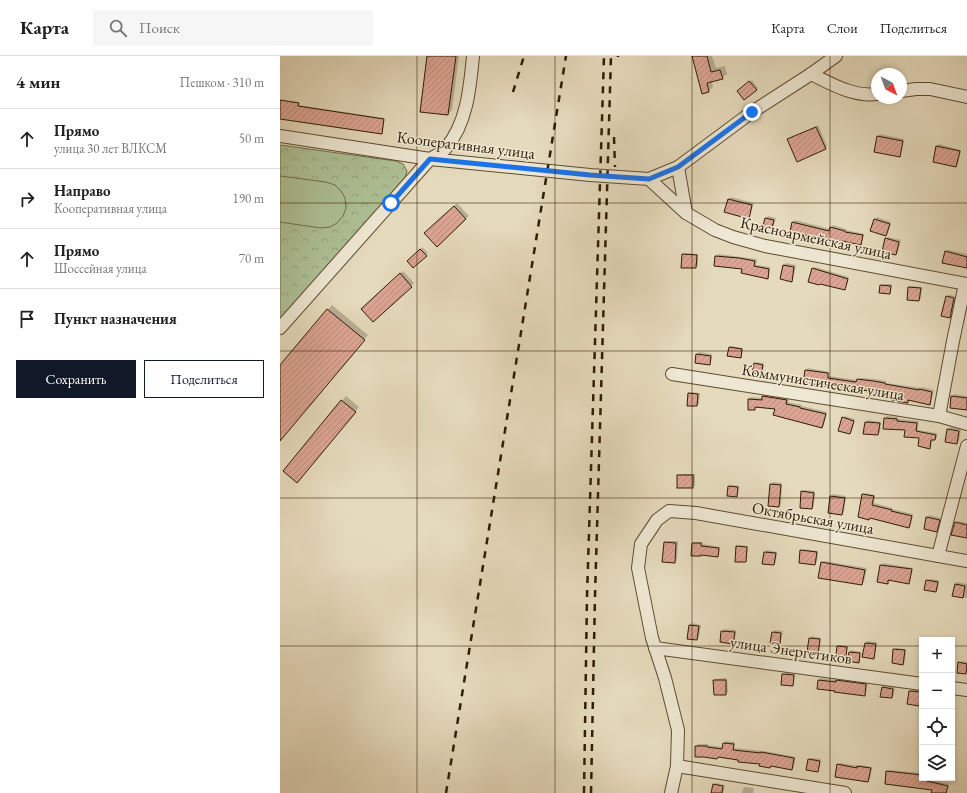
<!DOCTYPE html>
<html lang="ru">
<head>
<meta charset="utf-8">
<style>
  :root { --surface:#fff; --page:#f6f6f6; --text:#222; --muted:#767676; --line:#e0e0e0; --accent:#111827 }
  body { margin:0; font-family:"EB Garamond",serif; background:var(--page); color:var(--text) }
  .controls { position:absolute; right:12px; bottom:12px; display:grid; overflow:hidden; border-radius:0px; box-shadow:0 2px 6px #0003 }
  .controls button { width:36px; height:36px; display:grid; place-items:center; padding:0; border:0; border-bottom:1px solid var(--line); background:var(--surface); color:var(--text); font:20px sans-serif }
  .compass { position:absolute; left:591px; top:12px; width:36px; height:36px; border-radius:50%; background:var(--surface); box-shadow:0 2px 6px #0003; rotate:139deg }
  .stop { position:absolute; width:12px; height:12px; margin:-9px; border:3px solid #1a73e8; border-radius:50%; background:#fff }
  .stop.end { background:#1a73e8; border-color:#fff; box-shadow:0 1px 4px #0008 }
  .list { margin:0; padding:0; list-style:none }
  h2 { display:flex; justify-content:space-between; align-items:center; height:52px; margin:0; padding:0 16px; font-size:17px }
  h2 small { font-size:13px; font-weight:400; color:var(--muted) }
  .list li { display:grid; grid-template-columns:26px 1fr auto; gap:12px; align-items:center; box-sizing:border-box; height:60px; padding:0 16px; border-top:1px solid var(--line) }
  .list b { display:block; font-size:15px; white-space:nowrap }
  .list p { margin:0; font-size:13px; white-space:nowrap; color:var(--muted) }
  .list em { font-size:13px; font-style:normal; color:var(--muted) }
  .actions { display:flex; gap:8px; padding:12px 16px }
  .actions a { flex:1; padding:9px 0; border:1px solid var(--accent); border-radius:0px; text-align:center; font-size:14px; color:var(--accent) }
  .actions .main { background:var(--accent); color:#fff }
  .icon { flex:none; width:22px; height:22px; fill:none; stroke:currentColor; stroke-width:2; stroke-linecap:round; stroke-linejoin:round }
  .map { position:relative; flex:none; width:687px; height:737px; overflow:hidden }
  header { display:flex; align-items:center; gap:24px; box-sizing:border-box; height:56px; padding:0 20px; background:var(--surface); border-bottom:1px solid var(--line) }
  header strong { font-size:19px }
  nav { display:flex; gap:22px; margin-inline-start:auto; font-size:14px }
  .search { width:280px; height:36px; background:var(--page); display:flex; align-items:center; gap:10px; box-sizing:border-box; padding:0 14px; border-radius:0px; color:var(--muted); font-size:15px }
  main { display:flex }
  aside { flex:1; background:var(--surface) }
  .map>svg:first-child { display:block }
  .forest { fill:url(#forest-crowns); stroke:#6f6e4c }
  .pitch { fill:#aec196; stroke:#6f6e4c }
  .shadow { fill:#0003 }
  .building { fill:url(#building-hatch); stroke:#301c01 }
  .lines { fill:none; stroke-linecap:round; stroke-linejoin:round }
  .minor-casing { stroke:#5d4c30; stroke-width:14 }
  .minor { stroke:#eee7d3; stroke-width:12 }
  .rail { stroke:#301c01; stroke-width:2.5; stroke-dasharray:7 7; stroke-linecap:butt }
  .route { stroke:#1a73e8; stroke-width:5 }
  .grid { fill:none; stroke:#301c01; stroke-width:1; stroke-opacity:0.55 }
  .labels { text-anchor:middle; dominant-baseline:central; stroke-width:3; stroke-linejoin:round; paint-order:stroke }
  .street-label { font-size:16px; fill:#301c01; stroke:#eee7d3 }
</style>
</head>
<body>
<header>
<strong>Карта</strong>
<div class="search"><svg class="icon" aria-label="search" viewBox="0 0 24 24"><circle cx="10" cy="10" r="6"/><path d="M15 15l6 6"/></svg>Поиск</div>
<nav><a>Карта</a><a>Слои</a><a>Поделиться</a></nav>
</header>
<main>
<aside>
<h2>4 мин<small>Пешком · 310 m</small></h2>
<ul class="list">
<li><svg class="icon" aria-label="ahead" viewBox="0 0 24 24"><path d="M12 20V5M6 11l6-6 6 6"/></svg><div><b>Прямо</b><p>улица 30 лет ВЛКСМ</p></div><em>50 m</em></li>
<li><svg class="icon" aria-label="right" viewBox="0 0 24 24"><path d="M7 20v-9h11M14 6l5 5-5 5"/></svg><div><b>Направо</b><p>Кооперативная улица</p></div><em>190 m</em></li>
<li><svg class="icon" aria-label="ahead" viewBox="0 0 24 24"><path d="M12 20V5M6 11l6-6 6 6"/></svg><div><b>Прямо</b><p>Шоссейная улица</p></div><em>70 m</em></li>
<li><svg class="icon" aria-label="arrive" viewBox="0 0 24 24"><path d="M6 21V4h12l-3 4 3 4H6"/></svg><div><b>Пункт назначения</b></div></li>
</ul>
<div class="actions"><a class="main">Сохранить</a><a>Поделиться</a></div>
</aside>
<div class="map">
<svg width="687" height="737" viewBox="0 0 687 737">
  <defs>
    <pattern id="forest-crowns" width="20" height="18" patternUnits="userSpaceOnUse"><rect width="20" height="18" fill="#aec196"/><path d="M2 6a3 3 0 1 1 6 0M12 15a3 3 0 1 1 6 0" fill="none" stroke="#96a580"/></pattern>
    <pattern id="building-hatch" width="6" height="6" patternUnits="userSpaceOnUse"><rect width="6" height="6" fill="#dca593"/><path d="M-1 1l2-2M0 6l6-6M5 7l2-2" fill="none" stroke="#bd8d7d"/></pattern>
  </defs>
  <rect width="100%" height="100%" fill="#e5dabc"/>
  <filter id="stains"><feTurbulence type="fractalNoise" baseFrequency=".005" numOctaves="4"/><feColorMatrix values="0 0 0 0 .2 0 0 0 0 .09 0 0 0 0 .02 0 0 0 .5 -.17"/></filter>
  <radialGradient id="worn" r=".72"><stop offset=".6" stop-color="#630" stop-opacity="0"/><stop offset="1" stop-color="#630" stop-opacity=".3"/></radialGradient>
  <polygon class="forest" points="0,89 116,105 123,108 127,115 125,122 0,268"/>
  <polygon class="pitch" points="0,120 46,126 55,129 61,135 65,142 66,152 63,160 57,167 50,171 40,172 0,166"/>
  <g class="shadow">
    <polygon points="148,0 179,0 172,54 168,58"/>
    <polygon points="413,0 432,0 436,12 445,10 447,18 442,22 432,25 433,31 429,35"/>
    <polygon points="472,24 478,32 476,34 460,33"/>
    <polygon points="0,44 19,46 18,49 104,62 102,76 0,62"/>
    <polygon points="538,69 547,90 545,92 509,83 511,82"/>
    <polygon points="600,78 624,83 621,98 619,100 595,95 598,80"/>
    <polygon points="659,88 681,94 678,108 676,110 657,90"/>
    <polygon points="451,141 474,147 470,159 469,161 449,143"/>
    <polygon points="177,147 189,160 157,189 146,177"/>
    <polygon points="488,160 496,162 494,169 492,171 486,162"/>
    <polygon points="597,161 611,166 608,177 606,179 595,163"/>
    <polygon points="515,164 550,173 553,169 566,173 566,174 584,178 582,186 580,188 563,184 561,186 543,181 513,166"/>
    <polygon points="608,181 621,184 618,196 616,198 606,183"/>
    <polygon points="142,191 148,197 133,211 128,205"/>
    <polygon points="668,194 687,198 687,211 666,196"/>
    <polygon points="405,197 418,198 418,209 416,211 403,199"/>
    <polygon points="438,198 461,201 477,203 476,209 490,211 489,220 487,221 463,212 436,200"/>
    <polygon points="506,207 516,209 513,223 511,225 504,209"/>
    <polygon points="535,211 569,221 566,231 565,233 533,213"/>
    <polygon points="123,215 134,227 93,265 82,253"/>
    <polygon points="603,228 612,228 611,235 609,237 601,230"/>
    <polygon points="631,230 642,231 641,242 639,244 629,231"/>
    <polygon points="668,239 676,240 672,259 670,261 667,241"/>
    <polygon points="52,249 88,279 0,384 0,310"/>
    <polygon points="451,290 463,292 462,299 460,301 449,292"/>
    <polygon points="419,296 432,298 431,306 429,308 417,298"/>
    <polygon points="477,306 484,307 483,315 481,317 475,308"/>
    <polygon points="528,312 550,316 549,320 577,324 580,322 595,323 606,325 606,327 641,332 642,331 654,334 651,346 649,348 630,344 628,346 590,334 584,333 581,335 526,314"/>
    <polygon points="410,336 420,337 419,348 417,349 409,338"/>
    <polygon points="485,338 509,342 508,346 522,349 522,350 547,356 544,369 542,371 496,352 476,350 474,353 469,343 471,341 483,342 483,340"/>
    <polygon points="674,338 687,340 687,353 671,351 672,340"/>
    <polygon points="66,340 79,351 21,421 4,415"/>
    <polygon points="565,360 575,363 572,375 570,377 563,362"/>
    <polygon points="607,360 618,361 618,363 639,365 638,374 657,377 657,381 655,383 653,383 651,390 649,392 641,382 626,374 604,372 605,362"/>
    <polygon points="588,364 601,366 600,376 598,378 585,377 586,366"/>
    <polygon points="670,371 681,373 679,385 677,387 666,385 668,373"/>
    <polygon points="400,418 415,418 415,429 413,431 398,420"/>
    <polygon points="493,426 502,427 501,448 499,450 491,428"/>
    <polygon points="451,429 459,430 458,438 456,440 449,431"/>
    <polygon points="524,434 535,435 534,450 532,452 522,436"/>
    <polygon points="585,437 595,439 594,447 613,452 612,453 633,458 631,469 629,471 590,461 583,439"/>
    <polygon points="553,438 566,440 564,456 562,458 551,440"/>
    <polygon points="649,459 661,462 658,473 656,475 647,461"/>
    <polygon points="678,465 687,467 687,481 676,467"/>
    <polygon points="387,485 398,485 397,504 395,506 385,487"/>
    <polygon points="414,486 423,486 423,488 440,491 439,498 437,500 413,488"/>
    <polygon points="459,489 468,490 467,503 466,505 457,491"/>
    <polygon points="523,493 538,495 537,506 535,508 521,495"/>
    <polygon points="487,494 497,496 496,506 494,508 485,496"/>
    <polygon points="544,505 587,512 584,526 582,528 542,507"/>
    <polygon points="603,507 633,512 630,525 628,527 610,523 608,527 598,525 601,509"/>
    <polygon points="649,523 659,524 658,533 656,535 647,525"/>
    <polygon points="677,526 687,528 687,542 673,540 675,528"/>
    <polygon points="412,567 421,569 419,581 417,583 410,569"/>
    <polygon points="444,573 456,574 455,585 453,587 441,585 442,575"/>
    <polygon points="495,574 503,575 501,585 500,587 493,576"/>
    <polygon points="532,580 541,582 539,595 537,597 530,582"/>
    <polygon points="587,585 597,586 595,600 593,602 584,600 585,587"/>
    <polygon points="560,589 568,590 567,597 565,599 558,590"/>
    <polygon points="616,592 626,593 625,606 623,608 614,594"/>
    <polygon points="571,594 581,596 580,604 578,606 570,596"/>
    <polygon points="681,605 687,606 687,616 685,617 679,607"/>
    <polygon points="505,616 515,618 514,627 512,629 503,618"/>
    <polygon points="447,622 448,636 446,638 434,625 436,623"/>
    <polygon points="541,622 557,624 559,623 588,627 586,637 585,639 538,632 539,624"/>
    <polygon points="604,630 615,631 614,639 612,641 602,632"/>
    <polygon points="631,633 642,635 642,648 640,647 638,649 630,635"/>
    <polygon points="446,685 455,686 454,692 483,695 484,695 516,701 514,711 512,712 439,700 437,702 416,690 418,688 428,688 428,689 443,691 444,687"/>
    <polygon points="531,702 541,703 539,713 537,715 529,704"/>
    <polygon points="560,707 579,710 580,709 592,711 590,723 588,725 558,709"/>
    <polygon points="609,714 642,717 642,722 669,728 667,737 653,737 653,733 607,716"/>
    <polygon points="436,727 445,729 443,737 432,737 434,729"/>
    <polygon points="465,731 474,732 473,737 462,737 463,733"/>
  </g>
  <g class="building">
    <polygon points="147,0 176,0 168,59 140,56"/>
    <polygon points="412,0 427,0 431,16 440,14 443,23 427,27 429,36 422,38"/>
    <polygon points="469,25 477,34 464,44 457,35"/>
    <polygon points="0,44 19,47 18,50 104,63 102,78 0,63"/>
    <polygon points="536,71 546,93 517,106 507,83"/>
    <polygon points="597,80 623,85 620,101 594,96"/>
    <polygon points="656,90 680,95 676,111 653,106"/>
    <polygon points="448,143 472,149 469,163 444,156"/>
    <polygon points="174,150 186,163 157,191 144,177"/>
    <polygon points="485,162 494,164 492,172 483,170"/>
    <polygon points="594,163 610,168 606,180 590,175"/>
    <polygon points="512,166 549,175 550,171 565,175 565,176 583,179 581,189 562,185 562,187 542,182 542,183 520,178 520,179 510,176"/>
    <polygon points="605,182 619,186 616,199 602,196"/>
    <polygon points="140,193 147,200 133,212 127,205"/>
    <polygon points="665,195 687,201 687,212 662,207"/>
    <polygon points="402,198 417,199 416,212 401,212"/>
    <polygon points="435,200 459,202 475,205 474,210 489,213 488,223 461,217 462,213 434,210"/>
    <polygon points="503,209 514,211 512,226 500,223"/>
    <polygon points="532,212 568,223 565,234 540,228 539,229 528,226"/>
    <polygon points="120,217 132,231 93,266 81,253"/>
    <polygon points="600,229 611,230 610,238 599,237"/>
    <polygon points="628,231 641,232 639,245 627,244"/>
    <polygon points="666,240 674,242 670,262 661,260"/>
    <polygon points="47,253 85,284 0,385 0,309"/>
    <polygon points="449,291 462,293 461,302 447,300"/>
    <polygon points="416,298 431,300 430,309 415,307"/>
    <polygon points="474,307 483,309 481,318 472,317"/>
    <polygon points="525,314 548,317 548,322 576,326 577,323 593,325 605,327 605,328 639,334 639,333 652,336 650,349 628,344 628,347 612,344 612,342 591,339 591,338 588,337 589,335 582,334 581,336 550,332 550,331 523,327"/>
    <polygon points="408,337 418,338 417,350 407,350"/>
    <polygon points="482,340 507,344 506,348 520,351 520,352 546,358 542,372 493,359 495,353 475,351 475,354 468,354 468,343 482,344"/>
    <polygon points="671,340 687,342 687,354 670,352"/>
    <polygon points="61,344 76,356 17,427 3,415"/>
    <polygon points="562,361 574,365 570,378 558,375"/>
    <polygon points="604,362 617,363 617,365 637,367 636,375 656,379 655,384 651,384 650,393 638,390 639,382 624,381 625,374 603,373"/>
    <polygon points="585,366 600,367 598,379 583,378"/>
    <polygon points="667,373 679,375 677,388 665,386"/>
    <rect x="397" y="419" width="16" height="13"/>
    <polygon points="490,428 501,429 499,451 488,450"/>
    <polygon points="448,430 458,431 457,441 447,440"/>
    <polygon points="521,435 534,437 532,453 520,452"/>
    <polygon points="582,438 594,440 592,449 612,454 611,455 632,460 629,472 590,462 589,464 578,461"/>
    <polygon points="550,440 565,442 562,459 548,457"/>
    <polygon points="646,461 660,464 657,476 644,473"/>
    <polygon points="675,466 687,469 687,482 671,479"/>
    <polygon points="384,486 396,487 395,507 382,506"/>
    <polygon points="412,487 421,487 421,490 439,492 438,501 421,499 421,500 411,500"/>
    <polygon points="456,490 467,491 466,506 455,506"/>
    <polygon points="520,494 537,496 535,509 519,507"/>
    <polygon points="484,496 496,497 494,509 482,508"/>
    <polygon points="541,506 585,514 582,529 538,522"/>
    <polygon points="600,509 632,513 629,528 608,524 608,528 597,526"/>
    <polygon points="646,524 658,526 656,536 644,534"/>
    <polygon points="675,528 685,530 683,542 672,540"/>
    <polygon points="409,569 419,570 417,584 407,583"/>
    <polygon points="441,575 455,576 453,588 440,586"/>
    <polygon points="492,576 501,577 500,588 490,587"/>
    <polygon points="529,582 540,583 538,598 527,596"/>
    <polygon points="585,587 596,588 594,603 582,601"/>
    <polygon points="557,590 567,591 566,600 556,599"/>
    <polygon points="613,593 625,594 623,609 612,607"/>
    <polygon points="569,596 580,597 579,607 567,605"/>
    <polygon points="678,606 687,608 686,618 677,617"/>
    <polygon points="502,618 514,619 513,630 501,629"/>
    <polygon points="433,624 446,624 446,639 434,639"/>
    <polygon points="538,624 556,626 556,624 586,628 585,640 554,636 555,635 537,633"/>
    <polygon points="602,631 613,633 612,642 600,641"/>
    <polygon points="629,635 641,636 639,650 627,648"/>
    <polygon points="443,687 454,688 453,694 481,697 481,696 514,702 512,714 491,710 490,712 479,710 480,708 458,706 458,704 438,701 437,703 424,701 415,701 415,690 427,690 427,691 442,693"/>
    <polygon points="528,703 540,705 538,716 526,714"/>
    <polygon points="557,708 577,712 577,710 591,712 588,726 555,721"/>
    <polygon points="606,715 642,719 643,724 668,730 666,737 651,737 652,734 605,728"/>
    <polygon points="433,728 443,730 442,737 431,737"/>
  </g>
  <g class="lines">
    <g class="minor-casing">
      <g id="minor">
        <path d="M531,18C552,28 573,41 597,38"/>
        <polyline points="621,35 636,33 650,33 687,41"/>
        <polyline points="0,80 150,103 310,119 369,123 406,157"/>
        <polyline points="398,111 406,157 435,174 453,181 485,190 687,228"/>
        <polyline points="369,123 398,111 472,56 531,18 556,0"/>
        <path d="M0,272L150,103C155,100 162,97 166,92C187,67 190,32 193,0"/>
        <polyline points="392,318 659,360 687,368"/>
        <polyline points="659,360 673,285 685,228"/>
        <polyline points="658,500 687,390"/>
        <polyline points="375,592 642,628"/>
        <polyline points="672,632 687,634"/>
        <polyline points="397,710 565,737"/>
        <polyline points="391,737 397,710 398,674 385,622 372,582 358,512 361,488 377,464 389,455 416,457 687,505"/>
      </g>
    </g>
    <use href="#minor" class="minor"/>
    <g class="rail">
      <polyline points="338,1 338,0"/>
      <polyline points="233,36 244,0"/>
      <polyline points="334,81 335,111"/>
      <polyline points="166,737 286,0"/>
      <polyline points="304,737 307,540 324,0"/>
      <polyline points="311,737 315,540 331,0"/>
    </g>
  </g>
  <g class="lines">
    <polyline class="route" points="111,147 150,103 310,119 369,123 398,111 472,56"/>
  </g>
  <path class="grid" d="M137,0V737M275,0V737M412,0V737M550,0V737M0,147H687M0,295H687M0,442H687M0,590H642M672,590H687"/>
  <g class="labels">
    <g class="street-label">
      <text transform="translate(186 89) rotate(7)">Кооперативная улица</text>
      <text transform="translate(536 182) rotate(12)">Красноармейская улица</text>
      <text transform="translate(543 326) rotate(9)">Коммунистическая улица</text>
      <text transform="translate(533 462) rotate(10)">Октябрьская улица</text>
      <text transform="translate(511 594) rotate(8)">улица Энергетиков</text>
    </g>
  </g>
  <rect width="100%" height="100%" filter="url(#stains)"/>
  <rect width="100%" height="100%" fill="url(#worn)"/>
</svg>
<div class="controls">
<button>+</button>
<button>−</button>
<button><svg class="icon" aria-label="locate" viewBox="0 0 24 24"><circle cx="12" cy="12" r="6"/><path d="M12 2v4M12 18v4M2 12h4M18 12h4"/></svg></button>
<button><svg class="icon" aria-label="layers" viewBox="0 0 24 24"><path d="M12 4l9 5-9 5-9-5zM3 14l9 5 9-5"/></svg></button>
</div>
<svg class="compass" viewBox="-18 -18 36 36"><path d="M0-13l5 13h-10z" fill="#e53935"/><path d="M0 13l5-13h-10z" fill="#767676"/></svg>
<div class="stop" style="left:111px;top:147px"></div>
<div class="stop end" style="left:472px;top:56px"></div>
</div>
</main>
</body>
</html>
